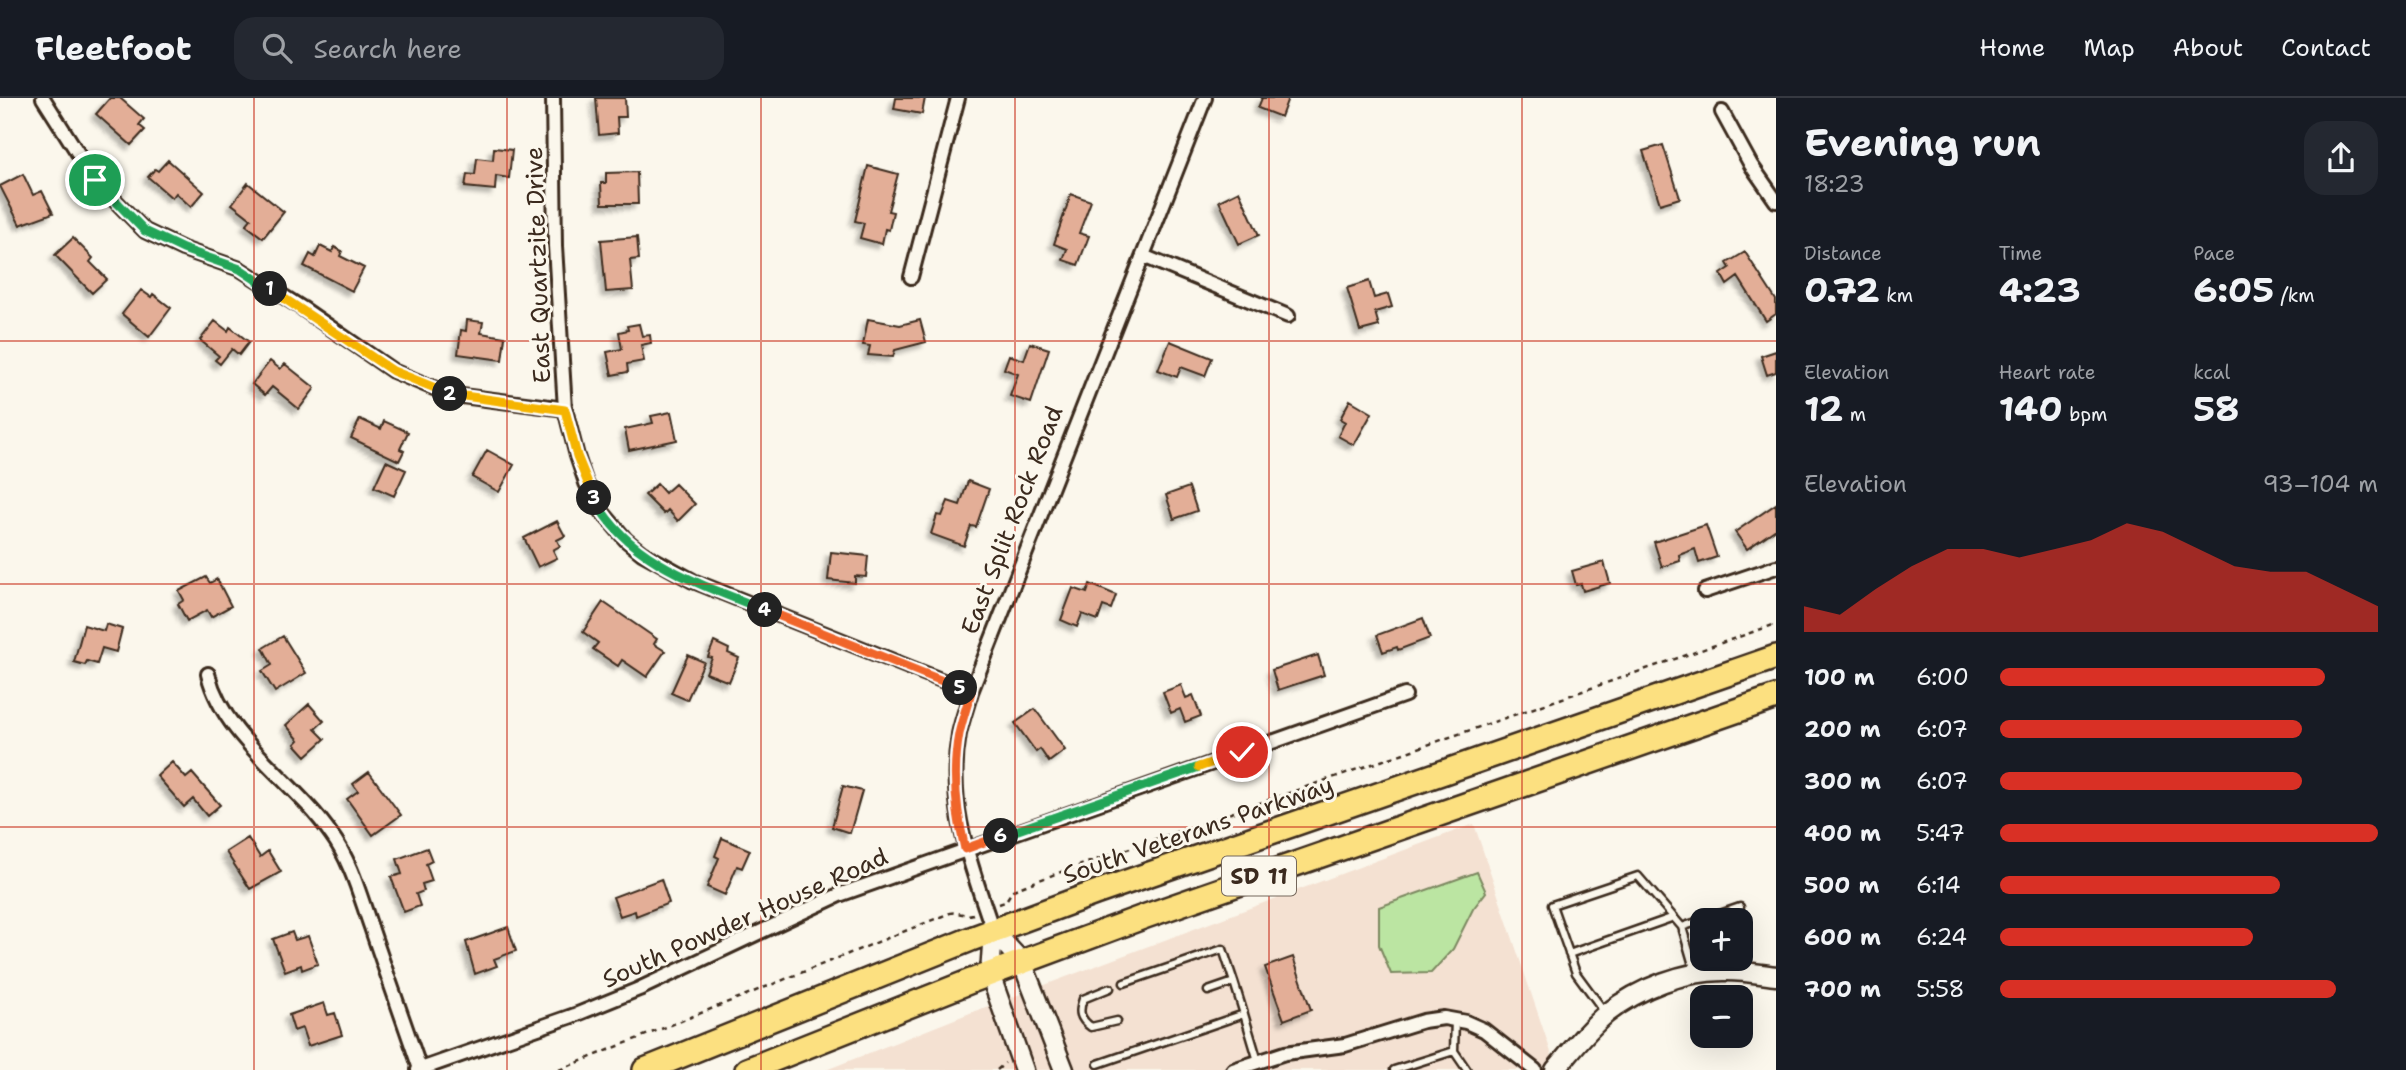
<!DOCTYPE html>
<meta charset="utf-8">
<style>
:root{--surface:#171b24;--page:#242831;--text:#f1f3f6;--muted:#9ea1a6;--line:#363941;--accent:#d93025}
body{margin:0;font-family:"Shantell Sans",sans-serif;background:var(--page);color:var(--text);height:100vh;display:flex;flex-direction:column;font-size:26px;white-space:nowrap}
*{box-sizing:border-box;margin:0}
p{font-size:23px;color:var(--muted)}
.icon{flex:none;width:38px;height:38px;fill:none;stroke:currentColor;stroke-width:2;stroke-linecap:round;stroke-linejoin:round}
.map{position:relative;flex:1;overflow:hidden}
.panel{display:flex;flex-direction:column;background:var(--surface);width:630px}
.panel>*{flex:none}
.tools{position:absolute;left:1690px;top:810px;display:grid;gap:14px}
.tools a{display:grid;place-items:center;width:63px;height:63px;border-radius:14px;background:var(--surface);box-shadow:0 7px 28px #0002;font-size:35px}
.pin{position:absolute;display:grid;place-items:center;width:60px;height:60px;color:#fff;margin:-30px;border:4px solid #fff;border-radius:50%;box-shadow:0 2px 7px #0007}
.km{position:absolute;width:35px;height:35px;margin:-18px;border-radius:50%;background:#222;color:#fff;font-size:19px;line-height:35px;text-align:center}
.round{display:grid;place-items:center;flex:none;width:74px;height:74px;border-radius:21px;background:var(--page)}
.summary{display:flex;align-items:center;justify-content:space-between;height:119px;padding:0 28px}
h1{font-size:38px;font-weight:700;line-height:52px}
.metrics{display:grid;grid-template-columns:repeat(3,1fr);gap:10px;height:119px;padding:7px 28px}
.metrics div{display:grid;align-content:center}
.metrics b{font-size:35px;font-weight:700}
.metrics small{font-size:19px;font-weight:400}
.metrics p{font-size:19px}
.chart{height:196px;padding:14px 28px}
.chart p{display:flex;justify-content:space-between}
.chart svg{width:100%;height:126px;margin-top:7px;fill:var(--accent);opacity:.7}
ul{padding:0 28px;list-style:none;font-size:23px}
li{display:grid;grid-template-columns:112px 84px 1fr;align-items:center;height:52px}
li i{height:18px;border-radius:9px;background:var(--accent)}
header{display:flex;align-items:center;gap:42px;box-sizing:border-box;height:98px;padding:0 35px;background:var(--surface);border-bottom:2px solid var(--line)}
header strong{font-size:33px}
nav{display:flex;gap:38px;margin-inline-start:auto;font-size:24px}
.search{width:490px;height:63px;background:var(--page);display:flex;align-items:center;gap:18px;box-sizing:border-box;padding:0 24px;border-radius:21px;color:var(--muted);font-size:26px}
main{display:flex;flex:1;min-height:0}
.map>svg:first-child{display:block}
</style>
<header>
<strong>Fleetfoot</strong>
<div class="search"><svg class="icon" aria-label="search" viewBox="0 0 24 24"><circle cx="10" cy="10" r="6"/><path d="M15 15l6 6"/></svg>Search here</div>
<nav><a>Home</a><a>Map</a><a>About</a><a>Contact</a></nav>
</header>
<main>
<div class="map">
<svg width="1776" height="972" viewBox="0 0 1776 972">
<defs>
<filter id="shadow"><feDropShadow dx="-4.5" dy="4.5" stdDeviation="2" flood-color="#0004"/></filter>
</defs>
<rect width="100%" height="100%" fill="#fbf7ec"/>
<filter id="ink" filterUnits="userSpaceOnUse"><feTurbulence type="fractalNoise" baseFrequency=".0143" numOctaves="2"/><feDisplacementMap in="SourceGraphic" scale="14" xChannelSelector="R" yChannelSelector="G"/><feConvolveMatrix kernelMatrix="1 2 1 2 8 2 1 2 1" color-interpolation-filters="sRGB"/></filter>
<g filter="url(#ink)">
<!-- built -->
<path fill="#f4e1d2" d="M1474 726 1557 972H826L975 913Z"/>
<!-- green -->
<path fill="#bbe5a2" stroke="#7b8860" stroke-width="2" d="M1477 774 1486 794 1473 811 1453 851 1431 875 1391 876 1379 847V809Z"/>
<!-- building -->
<path fill="#e3ae97" stroke="#3b2a1e" stroke-width="2" filter="url(#shadow)" d="M110 0H120L144 21 139 27 145 32 131 47 96 16Z
M596 0H625L626 19H617L618 35 599 37Z
M896 0H925L922 16 894 11Z
M1262 0H1288L1281 19 1258 10Z
M1663 47 1680 100 1660 106 1643 53Z
M494 50 512 52 509 80 496 78 495 92 465 89 467 76 475 77 477 60 493 62Z
M168 62 204 94 191 109 176 95 172 100 148 79 155 71 158 73Z
M868 68 898 76 888 113 893 114 889 132 885 131 882 146 860 140 864 125 855 123Z
M637 74 638 106H602L601 85H606V75Z
M23 76 33 97 42 93 53 115 20 127 0 88Z
M248 85 284 114 263 140 246 127 251 121 232 106Z
M1239 93 1259 137 1239 146 1219 103Z
M1071 96 1091 103 1079 135 1089 138 1078 167 1063 162 1067 151 1054 146Z
M637 139 639 161 630 162 633 192 606 194 601 142Z
M73 140 93 160 90 164 107 181 92 195 55 157Z
M320 148 332 154 334 149 342 153 340 158 364 170 352 193 304 168 310 156 315 159Z
M1745 154 1776 202V216L1766 223 1738 179 1727 187 1721 176 1730 170 1727 165Z
M1369 183 1374 200 1388 196 1392 209 1375 214 1379 228 1360 233 1347 190Z
M141 192 151 199 153 196 171 210 149 239 122 216Z
M868 221 900 227 920 222 926 244 895 252 893 259 868 257 870 248 863 247Z
M467 222 483 224 481 235 505 239 502 262 458 256 461 232 466 233Z
M215 223 228 233 230 229 249 244 239 257 232 251 220 266 215 262 219 258 200 242Z
M639 226 642 238 650 237 651 245 641 247 644 263 627 266 628 274 612 277 607 254 622 251 619 234 628 232 627 228Z
M1170 243 1212 260 1205 278 1181 269 1177 279 1158 272Z
M1030 245 1049 251 1031 305 1010 298 1018 276 1004 271 1009 257 1024 262Z
M1776 253V274L1767 277 1761 258Z
M270 263 280 271 285 266 315 290 299 311 272 289 265 297 252 286Z
M1350 302 1372 315 1354 347 1338 338 1345 324 1340 321Z
M671 314 677 342 629 352 625 331 653 325 651 318Z
M360 321 381 331 384 323 408 334 400 351 404 353 399 363 351 340Z
M487 352 514 367 499 394 472 379Z
M386 363 406 372 394 398 374 389Z
M968 383 989 391 976 429 971 428 964 448 931 436 937 417 942 418 948 403 960 407Z
M657 386 665 395 675 386 695 406 678 423 668 412 664 416 645 397Z
M1189 389 1197 413 1174 421 1166 397Z
M1776 406V431L1747 451 1735 434Z
M557 423 565 438 557 442 560 448 553 452 557 460 538 469 524 440Z
M1706 427 1717 459 1699 465 1695 451 1679 457 1680 463 1662 469 1654 444Z
M831 454 868 458 866 479 855 478V485L828 482Z
M1604 464 1610 485 1583 493 1581 486 1576 487 1572 473Z
M206 479 210 485 217 481 231 508 211 519 207 512 187 523 178 506 184 502 179 493Z
M1090 486 1116 497 1111 511 1103 508 1098 522 1082 516 1077 529 1061 522 1073 490 1087 495Z
M603 504 657 541 654 546 665 553 647 579 622 562 618 568 593 551 598 545 583 534Z
M1423 520 1430 540 1398 552 1397 549 1383 554 1377 537Z
M106 526 122 531 116 554 102 550 97 566 87 563 85 567 74 564 84 527 104 533Z
M283 538 306 575 275 594 262 573 272 567 263 550Z
M714 544 729 551 728 555 739 560 729 584 706 575 712 560 708 559Z
M688 557 704 564 687 602 671 595Z
M1318 557 1324 577 1278 592 1272 572Z
M1181 587 1186 600 1193 597 1201 618 1185 624 1180 611 1171 615 1163 594Z
M309 606 324 623 315 631 325 641 306 658 295 646 299 642 286 627Z
M1035 611 1065 652 1049 664 1040 651 1036 654 1015 625Z
M172 664 186 680 192 675 220 707 207 718 193 701 184 709 157 678Z
M369 674 401 717 373 737 347 701 358 693 353 686Z
M843 688 862 693 850 735 832 729Z
M248 740 260 759 268 753 281 774 250 791 226 754Z
M722 740 750 752 742 770 737 768 725 797 707 789 719 760 715 758Z
M427 750 432 763 426 766 432 783 422 786 424 793 416 796 420 808 404 814 391 779 402 776 397 761Z
M661 781 669 805 636 818 635 813 620 818 613 799Z
M508 829 516 853 494 861 497 868 475 876 466 844Z
M292 834 295 842 308 838 318 866 302 872 301 867 285 873 273 841Z
M1293 859 1311 912 1284 922 1265 869Z
M324 905 328 917 335 915 342 937 308 948 302 930 294 933 289 917Z"/>
<g fill="none" stroke-linecap="round" stroke-linejoin="round">
<!-- lane casing -->
<g stroke="#3b2a1e" stroke-width="11">
<path id="lane" d="M1682 829 1740 809
M1569 856 1674 819
M1234 884 1244 916
M1124 885 1223 851 1234 884 1208 893
M1110 890 1083 901C1078 914 1080 921 1091 929L1117 923
M1604 913 1576 875 1552 807 1638 778 1682 829 1695 874
M1455 921 1454 953 1467 972
M1098 966 1244 916 1258 963
M1394 972 1454 953"/>
</g>
<!-- street casing -->
<g stroke="#3b2a1e" stroke-width="18">
<path id="street" d="M43 0 95 82 145 133 183 151 240 171 302 210 393 273 436 291 454 297 565 311
M553 0 555 148 565 311 577 358 586 385 599 410 626 442 642 455 693 483 971 594
M1722 14 1751 67 1776 103
M1143 158 1288 218
M911 179 958 0
M1705 493 1776 469
M208 576C224 641 294 682 331 736 351 763 360 798 371 829 387 877 404 924 420 971
M993 833C971 766 946 709 959 636 962 622 967 608 971 594L1205 0
M418 972 575 917 639 891 839 797 1405 597
M1233 972 1285 955 1345 947 1423 923 1444 920 1466 924 1484 932 1535 972"/>
</g>
<!-- secondary casing -->
<g stroke="#3b2a1e" stroke-width="23">
<path id="secondary" d="M993 833 1022 864 1064 972
M993 833 990 876 1024 972
M1555 972C1571 953 1587 932 1606 916 1639 890 1685 872 1727 873 1743 873 1760 876 1776 878"/>
</g>
<!-- highway casing -->
<g stroke="#3b2a1e" stroke-width="28">
<path id="highway" d="M645 972 971 841 1095 795 1776 559
M747 972 971 883 1146 818 1776 599"/>
</g>
<!-- path -->
<path stroke="#3b2a1e" stroke-width="2.5" stroke-dasharray="5 5" stroke-linecap="butt" d="M999 806 1005 804 1013 792 1058 775 1776 526
M559 972 950 815C958 813 965 819 973 816
M997 972 1005 965"/>
<!-- lane -->
<use href="#lane" stroke="#fbf7ec" stroke-width="6"/>
<!-- street -->
<use href="#street" stroke="#fbf7ec" stroke-width="12"/>
<!-- secondary -->
<use href="#secondary" stroke="#fbf7ec" stroke-width="18"/>
<!-- highway -->
<use href="#highway" stroke="#fce080" stroke-width="23"/>
</g>
</g>
<g fill="none" stroke-linecap="round" stroke-linejoin="round" filter="url(#ink)">
<!-- split-1 casing -->
<g stroke="#fff" stroke-width="14">
<path id="split-1" d="M95 82 145 133 183 151 240 171 270 191"/>
</g>
<!-- split-2 casing -->
<g stroke="#fff" stroke-width="14">
<path id="split-2" d="M270 191 393 273 450 296"/>
</g>
<!-- split-3 casing -->
<g stroke="#fff" stroke-width="14">
<path id="split-3" d="M450 296 565 312 577 358 594 400"/>
</g>
<!-- split-4 casing -->
<g stroke="#fff" stroke-width="14">
<path id="split-4" d="M594 400C627 464 703 487 765 512"/>
</g>
<!-- split-5 casing -->
<g stroke="#fff" stroke-width="14">
<path id="split-5" d="M765 512 960 590"/>
</g>
<!-- split-6 casing -->
<g stroke="#fff" stroke-width="14">
<path id="split-6" d="M960 590 971 594C967 608 962 622 959 636 952 674 956 714 965 751L1001 738"/>
</g>
<!-- split-7 casing -->
<g stroke="#fff" stroke-width="14">
<path id="split-7" d="M1001 738 1199 669"/>
</g>
<!-- split-8 casing -->
<g stroke="#fff" stroke-width="14">
<path id="split-8" d="M1199 669 1242 654"/>
</g>
<!-- split-1 -->
<use href="#split-1" stroke="#22a559" stroke-width="9"/>
<!-- split-2 -->
<use href="#split-2" stroke="#f5b400" stroke-width="9"/>
<!-- split-3 -->
<use href="#split-3" stroke="#f5b400" stroke-width="9"/>
<!-- split-4 -->
<use href="#split-4" stroke="#22a559" stroke-width="9"/>
<!-- split-5 -->
<use href="#split-5" stroke="#f0652b" stroke-width="9"/>
<!-- split-6 -->
<use href="#split-6" stroke="#f0652b" stroke-width="9"/>
<!-- split-7 -->
<use href="#split-7" stroke="#22a559" stroke-width="9"/>
<!-- split-8 -->
<use href="#split-8" stroke="#f5b400" stroke-width="9"/>
</g>
<!-- grid -->
<path fill="none" stroke="#c8321e" stroke-width="2" stroke-opacity="0.55" d="M254 0V972M507 0V972M761 0V972M1015 0V972M1269 0V972M1522 0V972M0 243H1776M0 486H1776M0 729H1776"/>
<g text-anchor="middle" dominant-baseline="central" stroke-width="6" stroke-linejoin="round" paint-order="stroke">
<!-- shield labels -->
<rect fill="#fbf7ec" stroke="#75685c" stroke-width="2" x="1222" y="758.5" width="74" height="39" rx="5"/>
<g font-size="23" font-weight="bold" fill="#3b2a1e">
<text x="1259" y="778">SD 11</text>
</g>
<!-- street labels -->
<g font-size="24" fill="#3b2a1e" stroke="#fbf7ec">
<text transform="translate(538 167) rotate(-92)">East Quartzite Drive</text>
<text transform="translate(1012 422) rotate(-69)">East Split Rock Road</text>
<text transform="translate(1198 732) rotate(-19)">South Veterans Parkway</text>
<text transform="translate(745 820) rotate(-24)">South Powder House Road</text>
</g>
</g>
</svg>
<div class="tools">
<a>+</a>
<a>−</a>
</div>
<div class="pin" style="left:95px;top:82px;background:#1e9e55"><svg class="icon" aria-label="arrive" viewBox="0 0 24 24"><path d="M6 21V4h12l-3 4 3 4H6"/></svg></div>
<div class="pin" style="left:1242px;top:654px;background:#d93025"><svg class="icon" aria-label="check" viewBox="0 0 24 24"><path d="M5 12l5 5 9-10"/></svg></div>
<b class="km" style="left:270px;top:191px">1</b>
<b class="km" style="left:450px;top:296px">2</b>
<b class="km" style="left:594px;top:400px">3</b>
<b class="km" style="left:765px;top:512px">4</b>
<b class="km" style="left:960px;top:590px">5</b>
<b class="km" style="left:1001px;top:738px">6</b>
</div>
<section class="panel">
<div class="summary"><div><h1>Evening run</h1><p>18:23</p></div><a class="round"><svg class="icon" aria-label="share" viewBox="0 0 24 24"><path d="M12 15V3M7 8l5-5 5 5M5 13v7h14v-7"/></svg></a></div>
<div class="metrics">
<div><p>Distance</p><b>0.72<small> km</small></b></div>
<div><p>Time</p><b>4:23</b></div>
<div><p>Pace</p><b>6:05<small> /km</small></b></div>
</div>
<div class="metrics">
<div><p>Elevation</p><b>12<small> m</small></b></div>
<div><p>Heart rate</p><b>140<small> bpm</small></b></div>
<div><p>kcal</p><b>58</b></div>
</div>
<div class="chart"><p><span>Elevation</span>93–104 m</p>
<svg viewBox="0 0 160 44" preserveAspectRatio="none"><path d="M0 44V35L10 38L20 29L30 21L40 15L50 15L60 18L70 15L80 12L90 6L100 9L110 15L120 21L130 23L140 23L150 29L160 35V44z"/></svg>
</div>
<ul>
<li><b>100 m</b>6:00<i style="width:86%"></i></li>
<li><b>200 m</b>6:07<i style="width:80%"></i></li>
<li><b>300 m</b>6:07<i style="width:80%"></i></li>
<li><b>400 m</b>5:47<i style="width:100%"></i></li>
<li><b>500 m</b>6:14<i style="width:74%"></i></li>
<li><b>600 m</b>6:24<i style="width:67%"></i></li>
<li><b>700 m</b>5:58<i style="width:89%"></i></li>
</ul>
</section>
</main>
